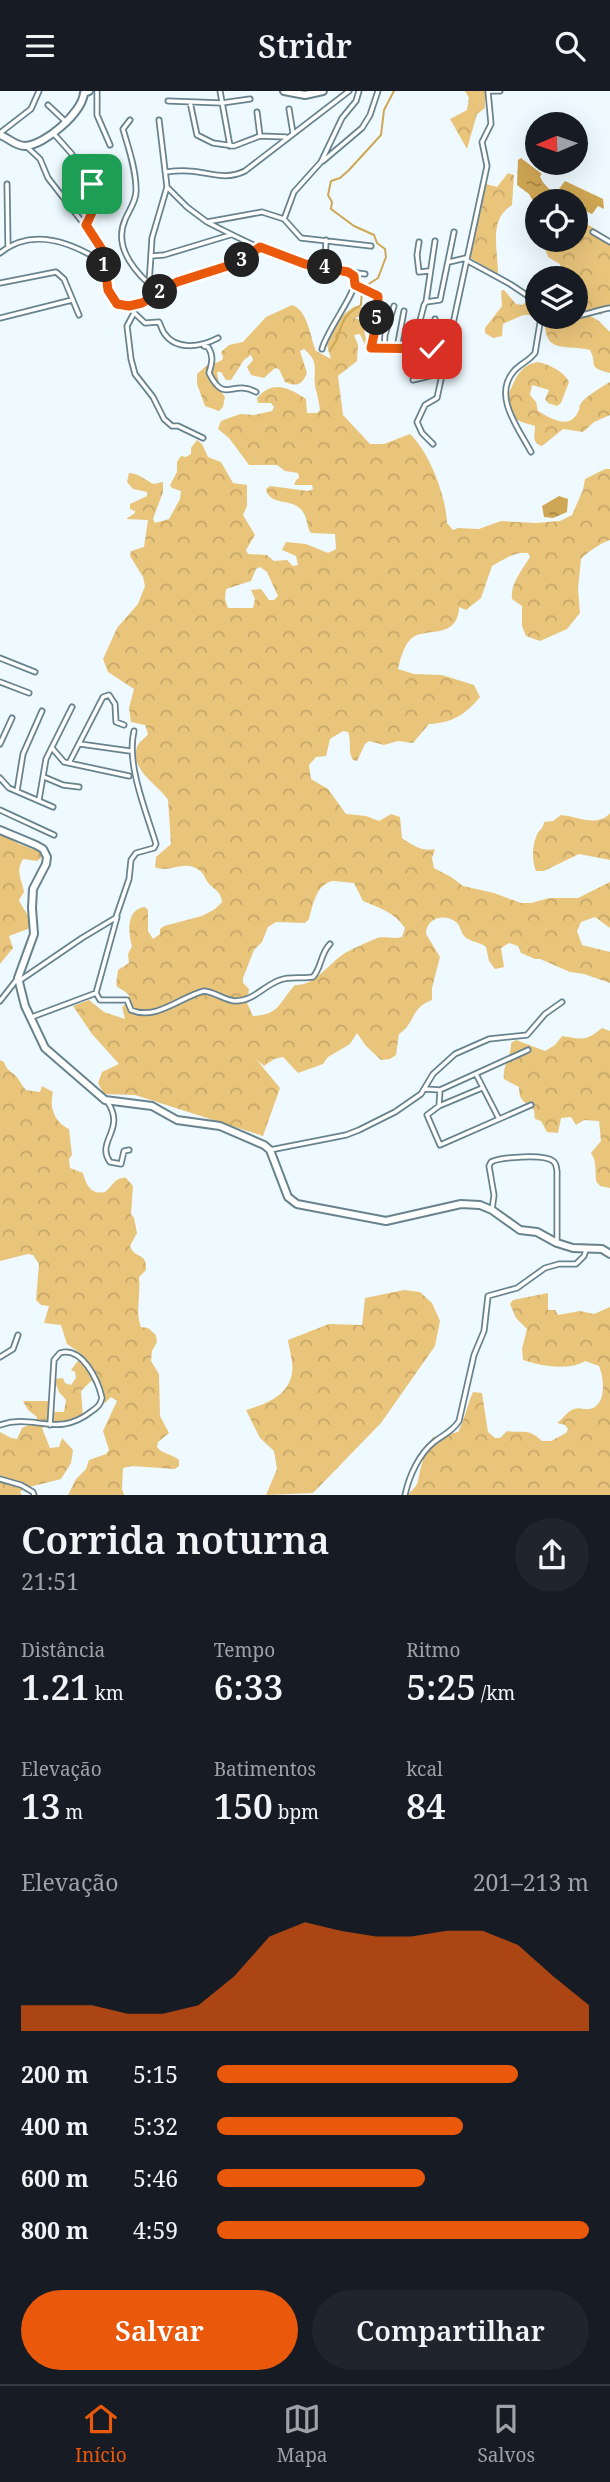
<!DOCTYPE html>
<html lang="pt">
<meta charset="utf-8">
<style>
:root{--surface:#171b24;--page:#20242c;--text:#f1f3f6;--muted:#9ea1a6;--line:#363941;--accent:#ea580c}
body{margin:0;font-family:"Noto Serif",serif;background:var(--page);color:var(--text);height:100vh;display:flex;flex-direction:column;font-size:26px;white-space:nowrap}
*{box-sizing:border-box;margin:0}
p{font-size:23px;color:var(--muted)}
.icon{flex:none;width:38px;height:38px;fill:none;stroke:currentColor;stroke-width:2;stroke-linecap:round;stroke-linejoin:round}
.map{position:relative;height:1404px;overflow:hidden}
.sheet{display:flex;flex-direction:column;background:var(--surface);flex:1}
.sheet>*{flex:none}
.needle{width:46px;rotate:268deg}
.controls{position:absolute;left:525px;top:21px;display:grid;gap:14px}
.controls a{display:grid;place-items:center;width:63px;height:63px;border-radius:50%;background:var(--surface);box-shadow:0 7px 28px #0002;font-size:35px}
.pin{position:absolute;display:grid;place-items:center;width:60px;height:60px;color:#fff;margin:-30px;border-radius:14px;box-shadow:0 4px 10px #0006}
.km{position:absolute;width:35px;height:35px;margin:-18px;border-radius:50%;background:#222;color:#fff;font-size:19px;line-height:35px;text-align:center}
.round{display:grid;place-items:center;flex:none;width:74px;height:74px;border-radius:37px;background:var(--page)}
.overview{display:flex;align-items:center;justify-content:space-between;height:119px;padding:0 21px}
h1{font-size:38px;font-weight:600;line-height:52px}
.stats{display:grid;grid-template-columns:repeat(3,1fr);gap:10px;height:119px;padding:7px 21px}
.stats div{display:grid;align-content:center}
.stats b{font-size:35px;font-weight:600}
.stats small{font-size:19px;font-weight:400}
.stats p{font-size:19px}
.chart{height:196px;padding:14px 21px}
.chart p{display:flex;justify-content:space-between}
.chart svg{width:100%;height:126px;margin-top:7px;fill:var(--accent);opacity:.7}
.cta{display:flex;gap:14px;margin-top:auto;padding:14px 21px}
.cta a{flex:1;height:80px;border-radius:42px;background:var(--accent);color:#fff;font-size:28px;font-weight:600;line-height:80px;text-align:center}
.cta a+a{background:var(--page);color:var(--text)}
ul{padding:0 21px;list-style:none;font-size:23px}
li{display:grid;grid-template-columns:112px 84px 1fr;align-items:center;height:52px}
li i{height:18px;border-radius:9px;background:var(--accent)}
header{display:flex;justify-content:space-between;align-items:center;height:91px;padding:0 21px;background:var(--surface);font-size:32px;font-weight:600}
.dock{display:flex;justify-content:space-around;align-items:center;height:98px;border-top:2px solid var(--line);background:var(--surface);font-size:19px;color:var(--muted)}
.dock a{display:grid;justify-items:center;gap:4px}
.dock .active{color:var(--accent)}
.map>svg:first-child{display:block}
</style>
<header><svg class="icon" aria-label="menu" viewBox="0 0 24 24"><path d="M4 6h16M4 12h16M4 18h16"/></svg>Stridr<svg class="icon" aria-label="search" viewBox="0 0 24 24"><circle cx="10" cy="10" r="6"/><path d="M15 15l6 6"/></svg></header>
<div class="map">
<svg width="610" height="1404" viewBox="0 0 610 1404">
<defs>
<pattern id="forest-crowns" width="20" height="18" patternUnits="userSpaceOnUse" patternTransform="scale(1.75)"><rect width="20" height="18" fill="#e9c47b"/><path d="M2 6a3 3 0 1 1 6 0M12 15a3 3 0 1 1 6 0" fill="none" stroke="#c7a86a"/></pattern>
<pattern id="water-ripples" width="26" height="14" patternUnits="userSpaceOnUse" patternTransform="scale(1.75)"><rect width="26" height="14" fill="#cfa653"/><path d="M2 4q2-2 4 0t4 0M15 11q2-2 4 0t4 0" fill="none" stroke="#a78745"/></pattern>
</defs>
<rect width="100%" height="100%" fill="#eefaff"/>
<!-- forest -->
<path fill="url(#forest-crowns)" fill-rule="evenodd" d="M465 0H485V17L477 23 467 58 450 28 467 19 469 7Z
M508 82 514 84 512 114C488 129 498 158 498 183L470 167 486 93 497 96Z
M581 129 607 146 610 152V218L600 224 593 218 587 223 599 230 610 241V282C586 276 598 274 590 259 568 253 545 264 545 232L536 228 534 224H523L503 233 502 245 493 247 485 242V237L502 215 501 200 504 199 516 213 522 214 530 208 533 190H537V226H576V187H558L561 178 560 173 548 166 544 155 547 152 558 157 552 149H576V135Z
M292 214C308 219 310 246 316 260L331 268C330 263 327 257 327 251 328 237 344 222 355 215L362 216 360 225 354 227 362 229 367 253 365 254 360 243 354 244 358 254 357 270 338 285 343 324 370 353H384L410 343C429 361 446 404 447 432L453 439 458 437 479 438 501 430 536 432 560 430 572 424 583 399 585 388 605 378H610V449C604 450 585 463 581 468L578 498 580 522 567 538 540 550 526 545 522 535V515L512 508C510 493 522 479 530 466L528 462C515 460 503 469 492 475L481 507 466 519 459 516C458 549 426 536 412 547 404 553 400 569 398 578L414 583 442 584 474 594 480 606C466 623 453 632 429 633L413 652 398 650 384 654 369 650 365 653 357 670 353 669C347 660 352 650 348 641L343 640 330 648 326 665 316 666 309 674 311 688 328 698 346 723 366 725 379 730 391 723 400 726 402 747C412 754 422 761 435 758L432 767 434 777 451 786 463 795 494 802 521 812H531L549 807H578L610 791V837L595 826 581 831 577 840 582 854 610 861V892L584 883 570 881 540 868H535L521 862 518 855 509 852 501 857 504 876 495 878 489 870 486 856C480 851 471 851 465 846 460 841 461 835 456 831 444 822 426 827 426 843L440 866 432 897V909C410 917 415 933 399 943L396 964 390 968 381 969 366 955 357 942 350 953 328 966 323 973 298 982 283 966 274 968 264 975 256 968 280 997 263 1045 135 1004 104 1003 98 992 102 981 119 973 92 943 73 915 89 909 104 921 125 928 122 916 127 911 129 904C115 891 115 903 118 879L129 872 128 863 132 855C128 842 126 818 145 816L148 819V840L153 848 160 843V838L164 835 202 825 215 818 222 811C221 801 215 799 209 793 205 788 204 782 199 779 184 768 169 783 155 776L156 766 171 753 168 709C159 694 129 679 137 656 139 650 145 648 148 643L145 634 131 631 129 617 134 598 108 581 103 568 117 537 138 513 145 495 143 486 130 465 131 460 144 456 148 429 126 428 135 422V420L130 418V413L147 405V401L133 398 127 391 129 382C140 383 145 389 154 393L163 391V401L153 428 155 432 169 428 180 408 181 400 172 397 170 394 177 381V371L181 365 186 366 191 363V357L197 349 202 353 208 366 221 371 233 392 247 394V415L243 424 255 444 246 459 248 463 267 464 274 470 287 469 293 475 298 474 296 465 282 459 286 451 306 453 328 462 336 458 335 443 311 442C306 435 308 428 303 421 294 406 269 416 266 398L270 395 308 400 313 398 312 394H294L296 389 299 387 298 382 285 380 277 374H249L229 347 218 338 221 330 240 323 254 324 272 320 274 316 271 312H258L257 307C273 288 290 297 306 308L307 322H317L320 319C319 311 317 303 315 295 313 277 320 272 304 258L300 260 307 282C302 294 297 296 285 291L279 278 275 277 264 287 251 284 247 276 253 269 251 264 244 269 231 289H226L221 281H217L220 299 225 306 223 316 219 320 205 315 197 293V283L212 270 216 272 222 269 223 266 221 261 229 254 243 251 266 226ZM260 476 267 481 278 505 274 509H269L261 498 251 499 255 508 253 517H228L225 508 226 498 251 490 256 478ZM333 790 354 792 363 810C380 817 394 821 405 837L402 846C393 849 383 844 375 848 365 852 354 857 345 862 329 872 315 895 295 894 279 911 280 924 253 925L247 912 249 898 243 892V887L254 859 262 851 268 836 276 831 305 832 309 828C313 814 316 793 333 790Z
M538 271C548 273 565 281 569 291L561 312 557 315 548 312 545 308 549 299 532 294 530 304 536 311 538 320C552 328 570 340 579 319 580 317 579 315 580 314 583 307 603 295 610 291V324L594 331 583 341 563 338 542 355C531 352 535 344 535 335 521 331 508 328 504 312 514 295 516 274 538 271Z
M610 722V769L579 763 544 780H536C532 771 532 756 536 746 538 739 543 739 544 731L553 730 561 724C576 725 598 737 610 722Z
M0 741 19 753 41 761V767L37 770 23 768C15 781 22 788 24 801L19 809C23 820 33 826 30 837L9 845 13 857 0 873Z
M602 937 610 940V1097L600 1095 596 1090C595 1079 597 1071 591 1062L601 1050 599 1030 584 1029 576 1034 571 1026 561 1027 558 1042 547 1041 541 1030 535 1028 534 1019C525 1010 519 1011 519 996L504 988C502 974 511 968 511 952L516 949 545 960 555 954 562 945C582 948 585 951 602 937Z
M0 969 4 971C7 980 12 981 17 986 20 990 22 995 26 999L40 1001 42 995 53 1001C49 1015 54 1031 69 1038L72 1064 69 1068 70 1077 83 1082C86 1094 91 1104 105 1101 113 1095 116 1085 126 1087L133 1095 131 1123 134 1127 137 1142 130 1155C135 1169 147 1160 146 1179L139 1186C141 1201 135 1223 141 1236L148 1237 156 1244 157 1251 152 1260 151 1270 159 1283 160 1325 169 1342 158 1351 157 1356C162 1363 172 1363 179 1369V1375L175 1378 132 1375 123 1377 122 1398 124 1404H68L76 1388 86 1378 89 1369 106 1363 109 1359 103 1340 117 1310 111 1306 105 1312 100 1311 97 1294 91 1290 81 1300 83 1326 81 1330C68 1337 54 1332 42 1337L50 1357 59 1356 62 1347 73 1359 71 1372 61 1388 25 1397 20 1401 22 1404H0V1341L11 1347 17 1348 22 1337 36 1330 37 1326 28 1319 23 1310H51L55 1321H64L66 1309 59 1301 54 1288 63 1287 65 1292 71 1294 76 1287 75 1281 71 1279 80 1267 77 1260 67 1253 61 1234 44 1232 49 1215 41 1214 36 1209 39 1173 33 1164 28 1163 0 1170Z
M404 1199 420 1201 432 1212 440 1230 435 1255 381 1332 313 1402 266 1404 277 1378 274 1360 260 1347 246 1319C265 1313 288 1306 292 1282 294 1273 289 1258 288 1249L329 1233 362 1234 365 1207Z
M548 1202V1219H555L558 1224 580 1220 594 1223 610 1216V1404H408C411 1399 417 1396 418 1390 421 1375 424 1360 433 1346L458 1341C465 1328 467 1314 473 1301L482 1302 488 1341 495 1347H500L507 1340C524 1343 527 1336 542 1350H551L566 1342 568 1338 565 1334 557 1332C564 1327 566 1321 574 1318 579 1316 584 1319 590 1318 607 1314 604 1287 599 1275L585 1270C569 1280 541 1275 523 1269L522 1258 527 1238 516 1227 510 1213 513 1209Z"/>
<!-- water -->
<path fill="url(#water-ripples)" d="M521 67 542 83 540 85C543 96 556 101 559 110H537V117L529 103 517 94 518 69Z
M565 90 603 108 604 118 598 115 592 123 576 116V110H568L559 98Z
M559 405 568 408 567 421 553 427 544 426 542 415Z"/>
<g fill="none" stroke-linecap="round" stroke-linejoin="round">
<!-- stream -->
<path stroke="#cfa653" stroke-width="2" d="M364 196 378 187 386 166 385 158 377 152 374 144 354 135 331 118 332 111 328 104 331 90 340 87 349 79 381 44 384 19 394 0
M330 260C332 255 337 250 338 245 343 229 345 223 361 214L362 199"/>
<!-- street casing -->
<g stroke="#68838e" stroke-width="7">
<path id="street" d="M97 0V24L110 54
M220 0 230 55
M490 0H500
M168 10 222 12 250 8
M190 11 197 44 213 52 234 55 260 45 286 46
M48 14 65 30
M289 18 293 42
M257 21 260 45
M130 29 123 38C128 56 136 78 136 98 137 109 129 119 125 129 114 154 131 176 148 192
M159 29 167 96 187 116 207 131 262 121 284 128 301 147 371 155
M0 42 31 18 39 0
M54 43 71 62 94 98C98 110 92 123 86 134
M26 55 40 68 48 87 101 155 108 199 117 213 129 215 142 212 177 191 237 172 260 156
M323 70 362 37 370 24 378 0
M166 81C173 80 181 79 189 80 209 81 225 90 245 80L349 0
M7 93 8 156
M284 128 294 101 321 71 342 27 356 10 359 0
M207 131C240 148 275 166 312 174 322 176 354 178 355 190 356 202 327 239 322 258
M593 141 610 151
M419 151 417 164 419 181 429 180
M0 162C33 135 73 152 104 172
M151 165 164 164 230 144
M466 169 510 193 537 211
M449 171 466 167
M325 176 326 149
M350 181 365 183
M0 192 56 181 64 188 79 224
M354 194 378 205V226L371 257 447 259
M148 209 152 147 167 96
M426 211 435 150
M128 216 145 232 159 231C161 235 162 239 164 242 176 260 201 256 218 247
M134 222 127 235 131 268 135 283 153 306 164 328 172 335H178L203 347
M566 226C578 227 596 219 610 217
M0 227 72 209
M204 255 208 256C214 265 212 272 209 282 225 314 231 288 256 301
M384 257 385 244 394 215
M397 257 404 220
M413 257 424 214 426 211 440 209 454 141
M432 258 435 228
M413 289 442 282
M433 353 422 342 417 331 425 314 437 307 487 75 482 51 491 33 488 0
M531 361C519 338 492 305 514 280 520 273 529 270 535 262L541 226
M0 567 35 581
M0 591 29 602
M0 653 12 627
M80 653 130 660
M52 657 64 671 129 685
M69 672 103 606 109 604 115 613 116 631 124 634
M44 686 63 694 79 696
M0 687 9 697 53 716
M17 700 23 663 42 620
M39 709 46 668 72 616
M0 719 54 744
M116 826 129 788 131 769 136 762 154 757 156 753C146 720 126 673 134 640
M19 890 82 847 117 826 96 902
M96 902 100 909H127L131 919C156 930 180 906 204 900 215 901 224 909 235 910 254 910 263 895 280 889 290 885 302 888 313 886 322 876 320 863 330 853
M0 910 18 887
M32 926 96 902
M476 983 499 1028
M425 998 440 999 528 959
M440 999 439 1015 427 1024 440 1054 531 1014
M107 1010C127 1039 95 1050 110 1071L121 1073 124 1060 129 1059
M439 1015 482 997
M270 1059 346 1044 359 1039 395 1021 421 1003 433 983 455 963 489 948 527 944 545 923 562 911
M492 1119 494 1104 489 1075 491 1071C501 1066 544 1063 553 1070 557 1073 556 1076 557 1080V1152
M0 1266 13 1258 18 1244
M0 1334C35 1322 57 1348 92 1320 98 1316 100 1314 102 1307 98 1289 82 1255 60 1262L54 1269 50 1334
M0 1388 21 1394 33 1401 34 1404
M405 1404C409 1385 419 1363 434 1351 443 1344 453 1340 459 1330L474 1264 484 1240 488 1205 517 1197 545 1177 559 1173H576L584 1165 586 1159"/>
</g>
<!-- secondary casing -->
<g stroke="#68838e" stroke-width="10">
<path id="secondary" d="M284 0 305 4 323 0
M0 44C9 47 15 55 25 55 45 54 82 22 84 2L89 0
M0 739 36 754 43 758 47 766 46 773 33 798 32 817 34 843 18 887 25 915 45 957 105 1009 152 1015 177 1029 220 1035 264 1054 270 1059 288 1106 297 1113 386 1130 461 1113 480 1114 492 1119 520 1139 537 1141 557 1152 573 1157 602 1158 610 1163"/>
</g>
<!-- street -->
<use href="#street" stroke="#fff" stroke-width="3.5"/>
<!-- secondary -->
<use href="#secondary" stroke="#fff" stroke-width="6"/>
</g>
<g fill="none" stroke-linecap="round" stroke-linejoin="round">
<!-- route casing -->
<g stroke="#fff" stroke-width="14">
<path id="route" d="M92 93C99 107 93 121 86 134L103 160 108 199 117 213 129 215 142 212 177 191 237 172 260 156 305 173 348 181 354 185 355 194 378 205V226L371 257 432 258"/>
</g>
<!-- route -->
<use href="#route" stroke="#ea580c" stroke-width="9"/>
</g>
</svg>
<div class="controls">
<a><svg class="needle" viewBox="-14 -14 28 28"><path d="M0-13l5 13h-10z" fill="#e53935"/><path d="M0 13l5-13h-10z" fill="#9ea1a6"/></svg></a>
<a><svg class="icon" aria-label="locate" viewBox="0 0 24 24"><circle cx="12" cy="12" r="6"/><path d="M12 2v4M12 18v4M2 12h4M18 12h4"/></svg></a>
<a><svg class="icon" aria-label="layers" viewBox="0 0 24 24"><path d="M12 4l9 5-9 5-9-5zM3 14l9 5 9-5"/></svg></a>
</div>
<div class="pin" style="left:92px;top:93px;background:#1e9e55"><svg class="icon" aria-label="arrive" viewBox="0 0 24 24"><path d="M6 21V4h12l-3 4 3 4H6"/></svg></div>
<div class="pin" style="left:432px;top:258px;background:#d93025"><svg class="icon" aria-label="check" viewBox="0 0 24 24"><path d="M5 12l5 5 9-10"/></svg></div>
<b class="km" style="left:104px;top:174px">1</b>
<b class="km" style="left:160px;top:201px">2</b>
<b class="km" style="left:242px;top:169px">3</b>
<b class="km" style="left:325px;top:176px">4</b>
<b class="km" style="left:377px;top:227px">5</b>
</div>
<section class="sheet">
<div class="overview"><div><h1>Corrida noturna</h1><p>21:51</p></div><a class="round"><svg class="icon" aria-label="share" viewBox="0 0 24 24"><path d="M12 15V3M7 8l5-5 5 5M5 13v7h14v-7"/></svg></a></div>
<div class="stats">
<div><p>Distância</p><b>1.21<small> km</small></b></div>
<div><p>Tempo</p><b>6:33</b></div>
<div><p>Ritmo</p><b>5:25<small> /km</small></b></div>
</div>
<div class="stats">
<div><p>Elevação</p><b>13<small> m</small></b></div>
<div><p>Batimentos</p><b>150<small> bpm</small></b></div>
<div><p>kcal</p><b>84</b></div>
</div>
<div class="chart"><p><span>Elevação</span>201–213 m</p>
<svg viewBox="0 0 160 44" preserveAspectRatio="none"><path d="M0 44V35L10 35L20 35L30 38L40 38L50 35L60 25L70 11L80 6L90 9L100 11L110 11L120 9L130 9L140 14L150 25L160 35V44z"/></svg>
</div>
<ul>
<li><b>200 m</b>5:15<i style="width:81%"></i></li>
<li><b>400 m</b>5:32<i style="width:66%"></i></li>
<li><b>600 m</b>5:46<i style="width:56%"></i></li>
<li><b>800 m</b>4:59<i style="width:100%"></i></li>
</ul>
<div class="cta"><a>Salvar</a><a>Compartilhar</a></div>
</section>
<nav class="dock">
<a class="active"><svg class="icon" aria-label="home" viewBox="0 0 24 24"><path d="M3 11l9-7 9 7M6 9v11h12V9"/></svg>Início</a>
<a><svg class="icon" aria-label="map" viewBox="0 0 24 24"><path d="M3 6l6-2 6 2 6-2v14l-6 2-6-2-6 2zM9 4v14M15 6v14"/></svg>Mapa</a>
<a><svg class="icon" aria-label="saved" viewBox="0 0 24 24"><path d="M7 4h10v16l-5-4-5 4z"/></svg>Salvos</a>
</nav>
